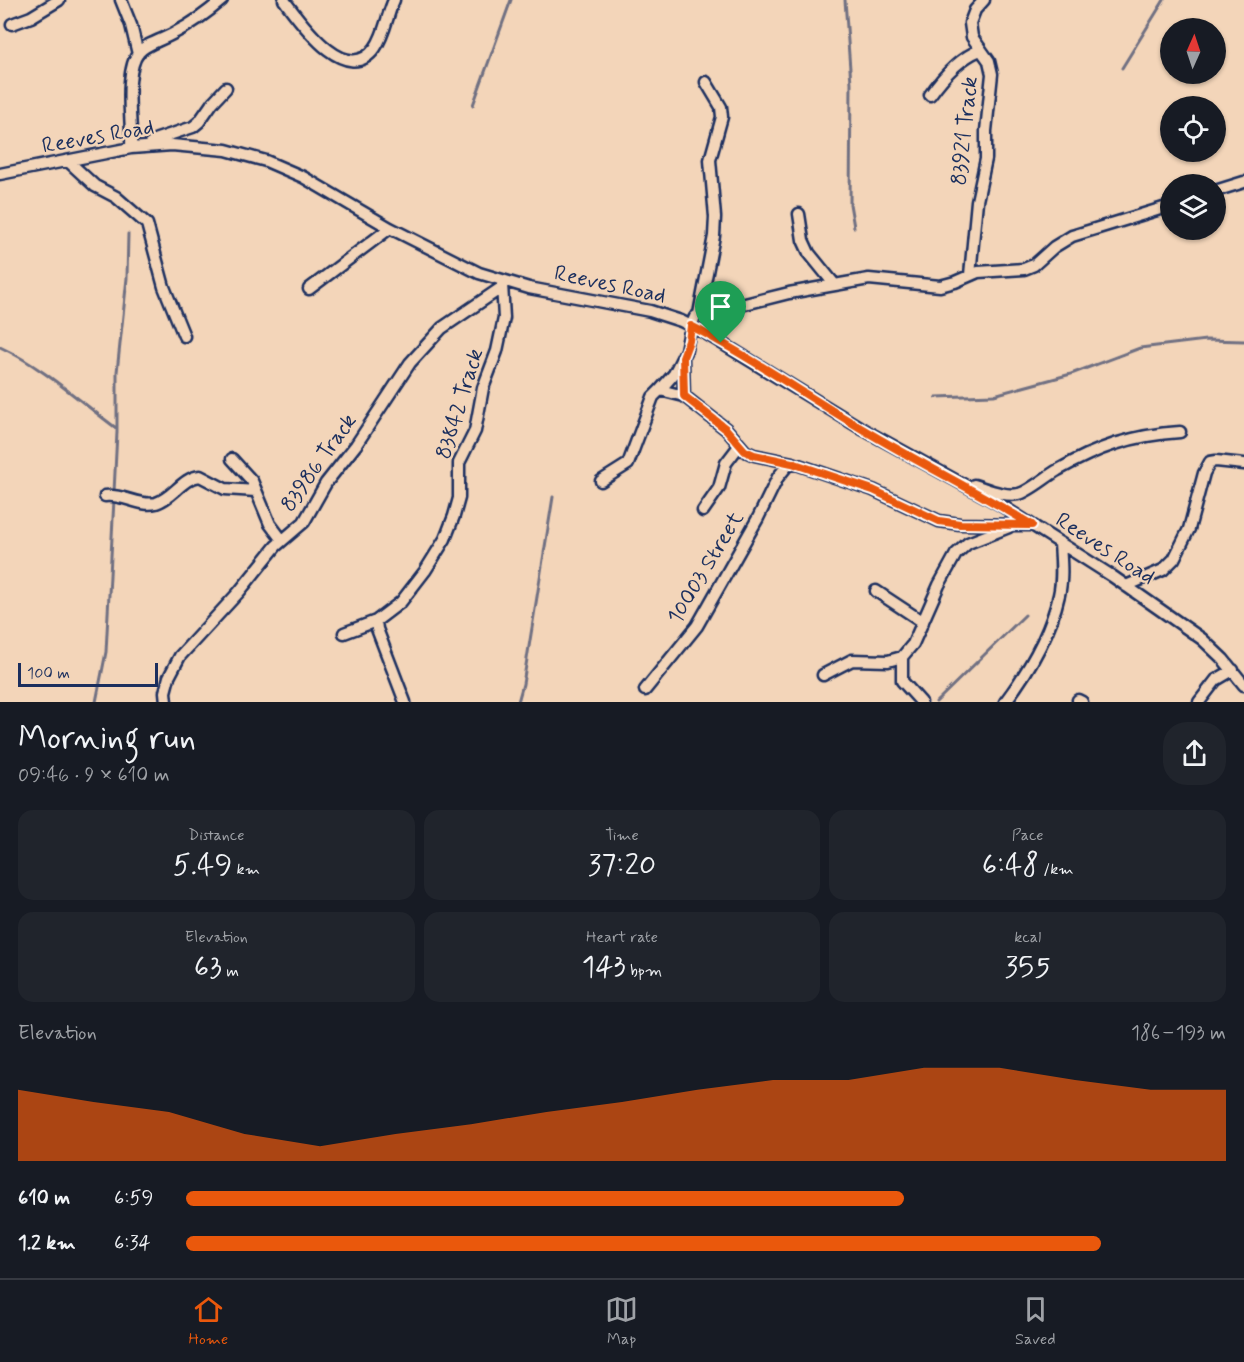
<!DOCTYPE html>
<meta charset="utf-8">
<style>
:root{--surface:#171b24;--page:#20242c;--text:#f1f3f6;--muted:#9ea1a6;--line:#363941;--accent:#ea580c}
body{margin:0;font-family:Mynerve,sans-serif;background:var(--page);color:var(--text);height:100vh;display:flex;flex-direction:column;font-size:22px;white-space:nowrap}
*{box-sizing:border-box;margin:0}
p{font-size:20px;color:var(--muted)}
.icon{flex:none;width:33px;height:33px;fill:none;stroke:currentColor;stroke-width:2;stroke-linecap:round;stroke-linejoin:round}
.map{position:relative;height:702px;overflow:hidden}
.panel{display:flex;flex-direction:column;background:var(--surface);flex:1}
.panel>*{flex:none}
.needle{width:39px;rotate:3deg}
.fabs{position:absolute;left:1160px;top:18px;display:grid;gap:12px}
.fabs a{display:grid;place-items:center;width:66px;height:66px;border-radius:50%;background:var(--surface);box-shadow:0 2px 4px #0004;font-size:30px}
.scale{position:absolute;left:18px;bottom:15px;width:140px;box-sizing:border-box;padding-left:6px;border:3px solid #1b2f5e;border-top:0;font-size:16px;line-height:21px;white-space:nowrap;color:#1b2f5e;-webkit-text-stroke:4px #f3d5b9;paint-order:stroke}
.pin{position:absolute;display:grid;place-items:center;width:51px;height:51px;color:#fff;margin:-62px -26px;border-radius:50% 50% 50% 0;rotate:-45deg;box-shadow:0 0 6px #0007}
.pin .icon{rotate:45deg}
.round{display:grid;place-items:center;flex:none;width:63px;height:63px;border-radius:24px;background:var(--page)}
.overview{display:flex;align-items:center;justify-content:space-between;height:102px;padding:0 18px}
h1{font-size:33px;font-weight:600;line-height:45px}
.figures{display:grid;grid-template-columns:repeat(3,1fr);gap:9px;height:102px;padding:6px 18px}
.figures div{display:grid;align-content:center;border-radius:15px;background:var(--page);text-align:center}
.figures b{font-size:30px;font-weight:600}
.figures small{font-size:16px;font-weight:400}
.figures p{font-size:16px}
.chart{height:168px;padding:12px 18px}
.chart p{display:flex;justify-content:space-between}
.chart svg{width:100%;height:108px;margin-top:6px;fill:var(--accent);opacity:.7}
ul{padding:0 18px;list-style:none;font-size:20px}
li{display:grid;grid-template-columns:96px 72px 1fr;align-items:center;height:45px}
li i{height:15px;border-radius:8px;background:var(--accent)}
.tabs{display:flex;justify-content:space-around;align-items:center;height:84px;border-top:2px solid var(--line);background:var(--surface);font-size:16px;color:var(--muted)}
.tabs a{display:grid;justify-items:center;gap:3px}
.tabs .current{color:var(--accent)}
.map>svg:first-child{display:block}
</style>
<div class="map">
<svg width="1244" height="702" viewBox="0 0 1244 702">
<rect width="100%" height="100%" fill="#f3d5b9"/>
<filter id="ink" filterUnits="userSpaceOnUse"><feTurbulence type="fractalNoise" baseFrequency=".0167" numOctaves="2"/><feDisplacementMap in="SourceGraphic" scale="12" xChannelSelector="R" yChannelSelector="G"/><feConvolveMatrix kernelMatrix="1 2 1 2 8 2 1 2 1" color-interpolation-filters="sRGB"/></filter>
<g filter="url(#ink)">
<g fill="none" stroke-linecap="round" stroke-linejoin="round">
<!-- stream -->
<path stroke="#707082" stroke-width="3" d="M845 0 851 83 850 204 854 227
M1122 68 1164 0
M473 105 511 0
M0 347C43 367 78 400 116 428
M936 397 994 395 1071 374 1140 348 1206 340 1244 341
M114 492 117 432V372L127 278 128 234
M96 702 106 652 114 499
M518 702 523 684 553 497
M936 702 1025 615"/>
<!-- minor casing -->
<g stroke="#1b2f5e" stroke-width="15">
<path id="minor" d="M121 0 131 25 138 54
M284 0C300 21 346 88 375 48 385 34 387 15 394 0
M12 24 31 17 59 0
M930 95C942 78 960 58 980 50
M148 146 157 139 193 127 199 122 213 102 226 88
M131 148C132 126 128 104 130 82 133 42 148 48 176 32 192 24 208 12 222 0
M68 161 95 186 116 197 147 224 164 287 184 336
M0 174 131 148 172 145 226 150 266 161 303 177 390 228 479 273 529 288 650 311 681 321 707 334 864 430 999 504 1112 576 1202 639 1223 659 1244 685
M1215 191 1244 182
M799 214 803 240 809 253 835 285
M970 275 977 201 986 159V131L992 74 989 61 972 37 970 23 975 10 984 0
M309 289 390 228
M699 314 714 236 715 217 710 160 722 117 721 107 706 82
M683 358 684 396
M232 459 252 481 270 524 282 540
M601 481 628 464 653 397 660 390
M974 485C987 489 1005 497 1019 494 1030 491 1047 476 1058 470 1098 447 1133 435 1180 432
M105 496C124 494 140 507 156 503 173 498 182 478 200 476L225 489 256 491
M703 511 719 488 726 463 739 446
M1032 525 960 524 939 521 873 490 793 463 754 455 745 451 726 429 684 396 660 390 674 374 686 350 691 326 695 317 703 312 737 306 789 293 869 279 940 286 955 282 978 272 1024 269 1034 265 1054 247 1072 236 1170 206
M1126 586 1163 570 1174 559 1189 529 1204 473 1210 462 1216 461 1244 464
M876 591 923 622
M376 621 377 629 405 702
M344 633 376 621 401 602 425 571 445 539 454 516 459 498V463L475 431 483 388 497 351 504 318 502 284
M902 657V681L921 702
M823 675 852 660 888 661 902 657 913 644 939 585 956 554 968 543 1009 527
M645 690 697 626 758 518 778 477 787 466 793 463
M1078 700 1082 702
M166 702 165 692 169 677 180 656 239 592 276 546 304 522 326 483 356 445 410 363 442 328 501 288
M1005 702C1030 669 1050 635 1059 595 1063 578 1061 560 1060 543
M1199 702 1216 680 1233 670"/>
</g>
<!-- minor -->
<use href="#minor" stroke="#f3d5b9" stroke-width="10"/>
</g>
</g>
<g fill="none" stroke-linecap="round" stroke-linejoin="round" filter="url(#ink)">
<!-- route casing -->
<g stroke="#fff" stroke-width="12">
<path id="route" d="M691 326C750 356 806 396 864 430 919 463 977 491 1032 525L960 524 939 521 873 490 792 463 754 455 745 451 726 429 684 396 683 357 689 341Z"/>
</g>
<!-- route -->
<use href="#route" stroke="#ea580c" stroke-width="8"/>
</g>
<g text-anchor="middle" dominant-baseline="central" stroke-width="4.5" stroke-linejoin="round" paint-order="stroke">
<!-- street labels -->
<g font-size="22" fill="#1b2f5e" stroke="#f3d5b9">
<text transform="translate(965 131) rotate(-84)">83921 Track</text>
<text transform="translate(98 137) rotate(-10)">Reeves Road</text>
<text transform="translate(610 285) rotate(12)">Reeves Road</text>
<text transform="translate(460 404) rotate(-73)">83842 Track</text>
<text transform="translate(319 463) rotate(-55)">83986 Track</text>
<text transform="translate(1105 549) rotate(33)">Reeves Road</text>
<text transform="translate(706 568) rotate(-59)">10003 Street</text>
</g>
</g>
</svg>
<div class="fabs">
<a><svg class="needle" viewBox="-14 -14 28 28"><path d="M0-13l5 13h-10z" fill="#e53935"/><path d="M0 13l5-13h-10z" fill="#9ea1a6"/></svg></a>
<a><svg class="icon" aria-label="locate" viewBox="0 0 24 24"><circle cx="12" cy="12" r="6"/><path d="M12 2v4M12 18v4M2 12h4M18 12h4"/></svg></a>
<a><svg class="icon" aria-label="layers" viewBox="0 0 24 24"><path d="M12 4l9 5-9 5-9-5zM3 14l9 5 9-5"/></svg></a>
</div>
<div class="scale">100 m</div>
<div class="pin" style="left:721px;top:343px;background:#1e9e55"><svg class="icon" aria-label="arrive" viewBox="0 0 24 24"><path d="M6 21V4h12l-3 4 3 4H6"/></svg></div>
</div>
<section class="panel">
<div class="overview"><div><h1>Morning run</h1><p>09:46 · 9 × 610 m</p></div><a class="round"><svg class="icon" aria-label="share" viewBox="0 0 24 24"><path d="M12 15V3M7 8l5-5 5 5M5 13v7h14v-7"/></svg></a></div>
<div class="figures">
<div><p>Distance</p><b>5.49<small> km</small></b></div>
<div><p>Time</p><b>37:20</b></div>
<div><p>Pace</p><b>6:48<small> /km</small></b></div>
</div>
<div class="figures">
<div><p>Elevation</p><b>63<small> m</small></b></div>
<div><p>Heart rate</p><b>143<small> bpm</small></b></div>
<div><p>kcal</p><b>355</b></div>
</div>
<div class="chart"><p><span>Elevation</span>186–193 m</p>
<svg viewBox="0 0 160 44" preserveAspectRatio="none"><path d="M0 44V15L10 20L20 24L30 33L40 38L50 33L60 29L70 24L80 20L90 15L100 11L110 11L120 6L130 6L140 11L150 15L160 15V44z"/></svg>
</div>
<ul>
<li><b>610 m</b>6:59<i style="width:69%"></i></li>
<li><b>1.2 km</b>6:34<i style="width:88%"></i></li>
</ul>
</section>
<nav class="tabs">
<a class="current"><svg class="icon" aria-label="home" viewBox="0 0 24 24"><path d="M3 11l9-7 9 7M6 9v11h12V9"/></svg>Home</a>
<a><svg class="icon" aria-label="map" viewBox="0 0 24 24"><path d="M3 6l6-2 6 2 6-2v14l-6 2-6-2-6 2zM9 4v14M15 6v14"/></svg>Map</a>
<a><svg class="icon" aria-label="saved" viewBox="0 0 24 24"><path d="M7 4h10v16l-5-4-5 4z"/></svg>Saved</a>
</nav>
